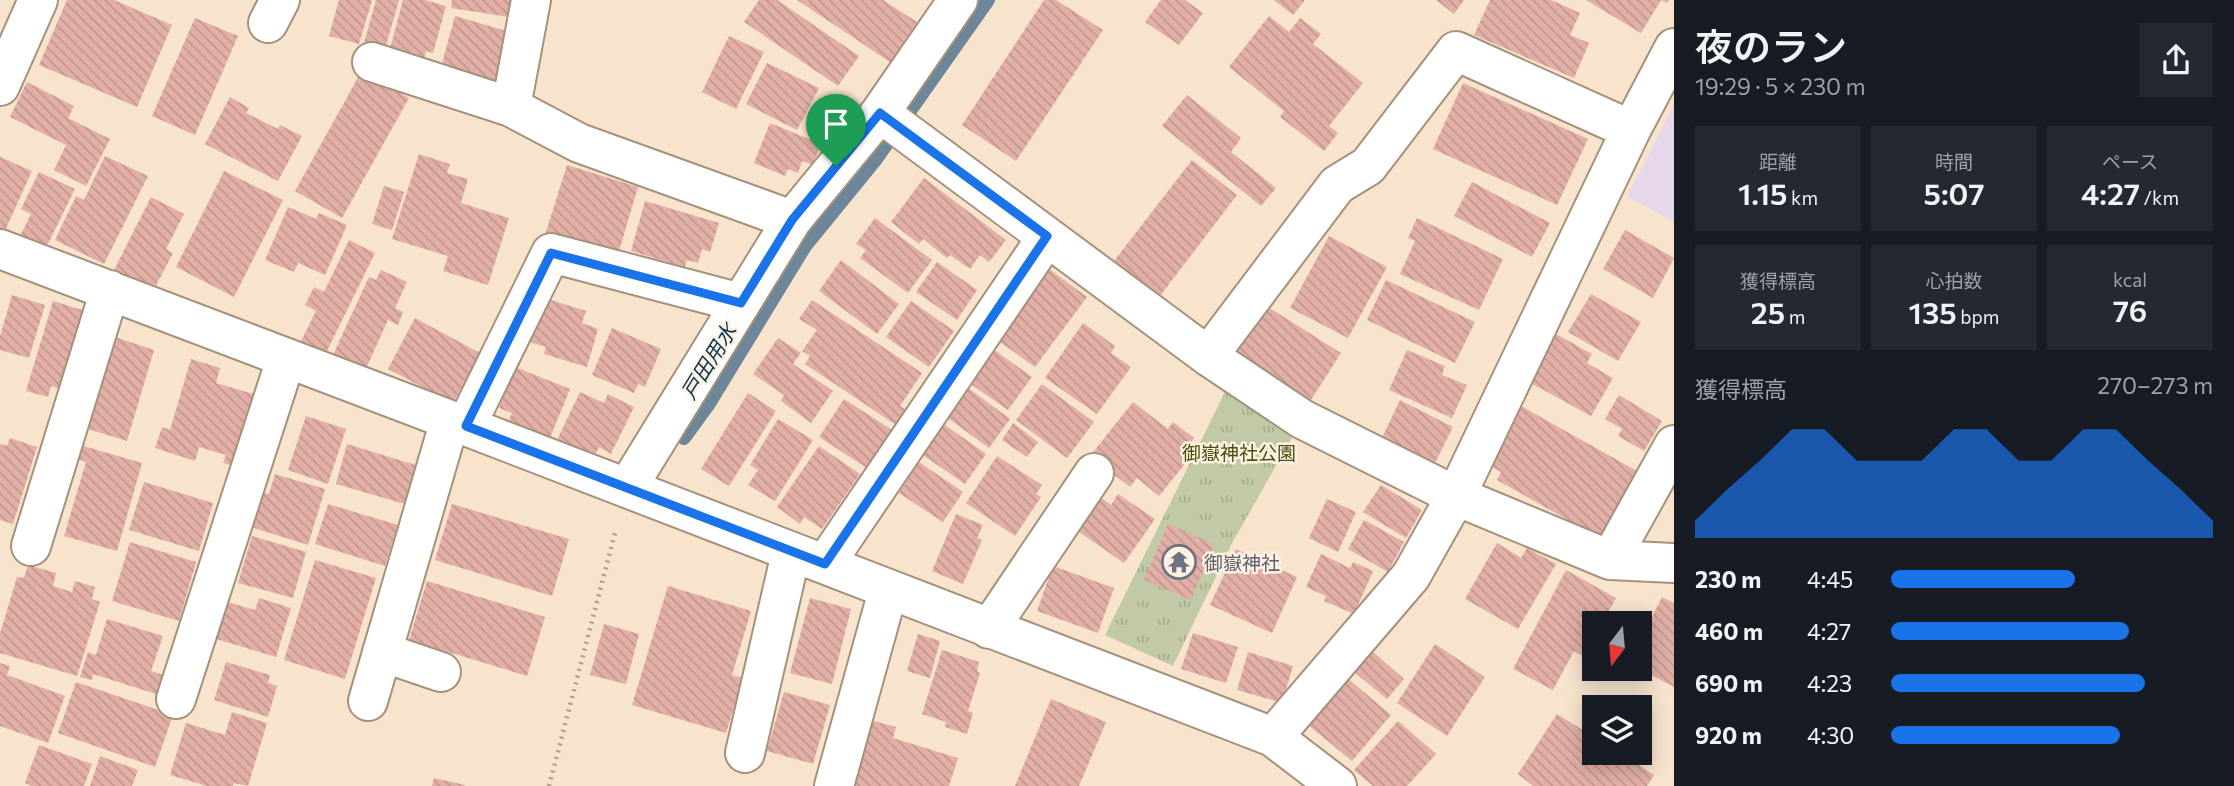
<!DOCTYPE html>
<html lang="ja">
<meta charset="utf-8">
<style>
:root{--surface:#171b24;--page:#242831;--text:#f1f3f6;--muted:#9ea1a6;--accent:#1a73e8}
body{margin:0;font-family:Commissioner,"Noto Sans JP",sans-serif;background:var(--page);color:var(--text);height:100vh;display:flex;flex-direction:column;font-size:26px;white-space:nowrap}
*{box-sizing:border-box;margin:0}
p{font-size:23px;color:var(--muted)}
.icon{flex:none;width:38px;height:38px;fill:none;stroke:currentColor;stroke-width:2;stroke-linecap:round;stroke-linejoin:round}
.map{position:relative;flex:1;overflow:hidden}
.details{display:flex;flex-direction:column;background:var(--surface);width:560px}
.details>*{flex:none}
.needle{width:46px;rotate:196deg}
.tools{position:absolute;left:1582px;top:611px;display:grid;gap:14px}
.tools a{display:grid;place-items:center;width:70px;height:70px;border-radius:0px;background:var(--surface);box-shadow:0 4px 18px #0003;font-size:35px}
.pin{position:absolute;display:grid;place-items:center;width:60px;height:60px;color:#fff;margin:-72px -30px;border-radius:50% 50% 50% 0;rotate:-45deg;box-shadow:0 0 7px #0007}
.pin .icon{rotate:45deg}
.round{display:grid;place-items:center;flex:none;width:74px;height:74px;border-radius:0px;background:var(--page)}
.head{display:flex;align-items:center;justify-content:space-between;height:119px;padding:0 21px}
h1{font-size:38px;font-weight:600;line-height:52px}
.metrics{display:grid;grid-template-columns:repeat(3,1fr);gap:10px;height:119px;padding:7px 21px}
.metrics div{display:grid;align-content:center;border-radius:0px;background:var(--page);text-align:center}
.metrics b{font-size:30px;font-weight:600}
.metrics small{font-size:19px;font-weight:400}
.metrics p{font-size:19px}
.chart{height:196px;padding:14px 21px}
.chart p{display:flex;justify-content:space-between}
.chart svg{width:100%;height:126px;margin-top:7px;fill:var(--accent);opacity:.7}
ul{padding:0 21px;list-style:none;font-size:23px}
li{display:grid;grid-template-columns:112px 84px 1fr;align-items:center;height:52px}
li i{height:18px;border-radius:9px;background:var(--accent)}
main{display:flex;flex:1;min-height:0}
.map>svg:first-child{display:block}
</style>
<main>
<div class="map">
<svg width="1674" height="786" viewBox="0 0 1674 786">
<defs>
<pattern id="grass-tufts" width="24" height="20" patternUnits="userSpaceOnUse" patternTransform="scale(1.75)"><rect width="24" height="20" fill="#c1c9a7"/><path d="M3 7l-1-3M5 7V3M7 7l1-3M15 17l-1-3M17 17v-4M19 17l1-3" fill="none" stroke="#a5ac8f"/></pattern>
<pattern id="building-back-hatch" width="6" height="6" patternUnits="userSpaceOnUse" patternTransform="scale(1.75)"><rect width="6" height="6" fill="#e2afa6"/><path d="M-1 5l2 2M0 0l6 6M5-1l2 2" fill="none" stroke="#c1968e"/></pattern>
</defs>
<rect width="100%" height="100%" fill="#f8e3cd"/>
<!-- education -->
<path fill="#e7d7ea" d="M1674 105V222L1627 196Z"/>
<!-- grass -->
<path fill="url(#grass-tufts)" d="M1226 390 1293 436 1232 543 1173 666 1105 635Z"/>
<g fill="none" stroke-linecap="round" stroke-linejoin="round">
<!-- stream -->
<path stroke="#6d869a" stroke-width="14" d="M684 438 708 405 805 246 876 159 988 0"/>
</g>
<!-- building -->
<path fill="url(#building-back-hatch)" d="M67 0H114L172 25 137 107 39 65Z
M339 0H372L359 44 329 36Z
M376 0H399L385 49 364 43Z
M403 0H425L446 6 433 53 426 51 422 66 388 56Z
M452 0H511L509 17 451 8Z
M759 0H777L859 56 838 86 744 22Z
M797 0H883L917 22 890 62Z
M1044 0H1056L1103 30 1016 161 962 125Z
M1161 0H1185L1203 13 1179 45 1145 22Z
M1274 0H1305L1293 15Z
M1436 0H1464L1454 14Z
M1490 0H1551L1580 13 1570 35 1589 43 1574 78 1474 35Z
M1586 0H1669L1667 3 1661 0 1641 33Z
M455 16 510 32 493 90 439 74Z
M1269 16 1289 32 1300 18 1321 34 1313 44 1363 83 1329 126 1338 133 1324 151 1280 117 1284 111 1229 67Z
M195 18 238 36 195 135 152 116Z
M729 36 764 52 736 109 702 92Z
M767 63 819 88 797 130 746 104Z
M361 72 409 98 342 218 295 191Z
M27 82 74 106 68 118 110 139 86 186 54 170 66 145 10 117Z
M1463 83 1588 139 1557 205 1433 149Z
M1187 95 1241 138 1231 152 1276 188 1261 206 1162 126Z
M230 97 249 108 246 113 278 129 280 125 302 136 278 181 205 144Z
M770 123 821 144 813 165 802 161 798 173 788 169 785 176 754 163Z
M419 154 450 164 447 173 468 179 461 203 509 218 488 285 443 271 448 256 392 239Z
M105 156 148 176 104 264 55 240 76 196 84 200Z
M0 157 32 171 4 233 0 231Z
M1192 160 1237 195 1160 296 1114 261Z
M567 165 638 187 617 258 545 235Z
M224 171 283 200 234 297 176 267Z
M39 172 75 189 46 248 20 236 31 214 21 209Z
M924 178 1006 240 989 262 980 255 970 269 950 255 947 258 923 239 919 244 891 222Z
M1472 182 1550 223 1532 257 1454 216Z
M384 186 404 192 392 230 372 224Z
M151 197 184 214 166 249 173 253 152 293 113 272Z
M645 201 719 223 710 252 702 249 698 263 687 260 685 267 631 251Z
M288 207 316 219 319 213 347 225 325 275 298 263 294 272 265 260Z
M875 218 932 260 908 293 860 258 866 250 856 244Z
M1417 218 1503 259 1479 310 1400 274 1415 241 1408 238Z
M1625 230 1674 258 1653 298 1603 269Z
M1329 236 1387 267 1348 338 1290 308Z
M349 240 375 253 325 355 300 343 316 311 305 305 314 287 324 292Z
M841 260 899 304 877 334 819 291Z
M937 262 977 290 957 320 916 292Z
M1045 266 1087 297 1035 367 993 337Z
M381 270 407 282 395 308 403 312 398 325 388 320 364 373 331 359 369 277 376 280Z
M1386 280 1475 322 1455 363 1367 320Z
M1591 294 1641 322 1618 361 1568 332Z
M12 295 45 305 29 358 0 350V336Z
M545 298 586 311 582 323 598 329 587 367 544 354 546 347 530 342Z
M812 300 922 373 900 406 910 412 899 427 805 364 810 356 802 351 817 330 799 319Z
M53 301 89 312 65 391 51 386 48 397 26 391Z
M911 301 954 331 929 367 886 337Z
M1265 305 1341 353 1311 400 1236 352Z
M415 318 480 353 453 403 388 369Z
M1083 323 1115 346 1111 353 1131 367 1097 414 1045 378Z
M612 328 661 349 645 387 638 384 634 393 592 375Z
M103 333 154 350 127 441 75 425Z
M1556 334 1592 354 1587 363 1613 378 1591 416 1529 382Z
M778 338 801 353 793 364 833 391 811 423 781 401 784 395 753 374Z
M986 344 1032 377 1008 410 962 378Z
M1407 350 1445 366 1442 375 1467 385 1452 418 1389 390Z
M191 359 220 368 216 383 260 396 239 467 223 463 226 455 199 447 195 461 155 448 162 427 170 430Z
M515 367 570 389 550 438 509 420 512 413 499 408Z
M1042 384 1094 422 1067 458 1016 420Z
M967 387 1010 419 989 448 945 416Z
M580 392 604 403 608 394 634 407 611 454 599 447 593 458 557 440Z
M748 393 776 411 729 486 701 469Z
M1619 395 1662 421 1644 451 1618 436 1622 429 1605 419Z
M844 399 892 430 867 468 819 437Z
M1400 400 1453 427 1434 465 1381 440Z
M1133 402 1168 429 1173 422 1194 438 1182 455 1188 460 1159 496 1137 478 1130 487 1090 456Z
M1521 406 1637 471 1600 538 1497 480 1501 472 1488 465Z
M306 416 346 429 328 484 288 470Z
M778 419 813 440 775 501 748 485 758 470 750 465Z
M938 420 986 454 965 484 917 451Z
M1013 423 1038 442 1027 457 1002 440Z
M10 438 37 447 13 524 0 520V444L7 446Z
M73 443 142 463 117 551 64 536 86 462 69 456Z
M347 444 419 466 408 505 336 484Z
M819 446 860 474 822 529 804 517 800 524 777 507Z
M997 456 1042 485 1036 494 1041 497 1015 536 966 503Z
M919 462 963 492 943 522 899 493Z
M275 474 325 489 308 545 248 526 259 491 269 494Z
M144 482 213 503 199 551 129 530Z
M1381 485 1422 510 1406 538 1363 512Z
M1095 493 1111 505 1118 494 1155 519 1124 563 1072 527Z
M1327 499 1356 512 1338 552 1309 538Z
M328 504 398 525 385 566 315 544Z
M452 504 569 539 552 596 435 560Z
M956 514 983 525 977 538 982 540 963 584 932 571Z
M1364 520 1404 542 1388 572 1348 549Z
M1168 524 1214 544 1191 600 1144 580Z
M252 536 306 552 293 598 238 583Z
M130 542 196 562 179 621 112 601Z
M1497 543 1521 558 1527 548 1556 564 1518 629 1465 599Z
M1236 549 1297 577 1272 633 1210 605Z
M1321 554 1350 568 1353 562 1373 571 1354 614 1324 601 1326 596 1306 587Z
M315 560 376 578 345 679 284 660Z
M28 565 56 573 53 586 72 592 75 581 95 587 92 599 100 602 77 676 0 653V634L17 577 24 578Z
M1053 566 1114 588 1098 633 1037 611Z
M1566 570 1616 598 1602 623H1594V638L1584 657 1574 651 1553 690 1513 669Z
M427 581 545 617 527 676 409 640Z
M668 586 751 611 732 675 743 678 726 733 632 705Z
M1662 597 1674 603V687L1640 669V641Z
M259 598 291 608 276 657 213 638 224 601 255 610Z
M810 598 851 609 832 684 790 673Z
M107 619 163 636 151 671 163 675 156 694 93 674 92 680 80 677 88 652 96 655Z
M604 624 639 634 626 684 590 675Z
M1193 633 1238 647 1226 683 1181 669Z
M918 634 940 641 930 678 907 671Z
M1435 644 1485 677 1447 736 1397 703Z
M942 650 979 662 977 671 980 673 968 711 973 713 967 734 945 727 946 722 922 714Z
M1372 651 1404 679 1387 699 1354 672Z
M1248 652 1293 666 1282 703 1237 690Z
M226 662 270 675 268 683 277 686 268 717 214 700Z
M0 663 10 666 7 675 65 696 48 743 0 726Z
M1346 677 1391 715 1352 761 1307 724Z
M76 682 173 715 155 767 58 733Z
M784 692 830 705 813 764 767 751Z
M1051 699 1106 722 1079 786H1015Z
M232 712 267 723 248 786 234 783 233 786H207L170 775 186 723 225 735Z
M1557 714 1594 737V752H1619L1654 775 1647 786H1533L1518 774Z
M867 719 896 727 893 738 958 758 949 786H847Z
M1398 721 1436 754 1407 786H1373L1354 770Z
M39 745 92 764 84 786H32L25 783Z
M100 756 138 770 132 786H90Z
M434 778 465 785 464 786H432Z"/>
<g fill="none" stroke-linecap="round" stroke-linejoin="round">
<!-- minor casing -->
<g stroke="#a5927d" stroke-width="42">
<path id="minor" d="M531 0 511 107 579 143 792 220
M268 23 280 0
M372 62 511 107
M0 86 38 0
M880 113 1208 356 1302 419 1456 496 1610 560 1674 563
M0 249 450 420 1273 737 1337 786
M1208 356 1337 185 1368 166 1456 51 1631 130
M466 426 551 253 741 303
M627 488 792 220 880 113 958 0
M31 546 110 290
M1610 560 1674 445
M825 564 1047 237
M989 629 1094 473
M382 652 441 672
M176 699 286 359
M368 701 450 420
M1273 737 1411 576 1456 496 1631 130 1674 48
M745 753 791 553
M834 786 888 591"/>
</g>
<!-- path -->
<path stroke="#ad9d8c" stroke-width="4.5" stroke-dasharray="2 5" stroke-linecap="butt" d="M549 786 616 529"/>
<!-- minor -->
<use href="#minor" stroke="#fff" stroke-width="38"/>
</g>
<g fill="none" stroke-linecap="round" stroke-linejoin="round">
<!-- route casing -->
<g stroke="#fff" stroke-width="14">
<path id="route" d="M880 113 1047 236 825 564 466 426 551 253 741 303 792 220Z"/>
</g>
<!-- route -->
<use href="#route" stroke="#1a73e8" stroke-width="9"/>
</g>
<!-- icons -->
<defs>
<g id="temple-ring" transform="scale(1.75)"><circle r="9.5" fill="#fff2e5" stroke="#6b7280" stroke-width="1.5"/><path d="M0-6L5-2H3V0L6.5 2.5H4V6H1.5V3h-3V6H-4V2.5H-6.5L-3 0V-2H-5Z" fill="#6b7280"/></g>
</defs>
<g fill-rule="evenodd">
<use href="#temple-ring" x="1179" y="562"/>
</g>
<g text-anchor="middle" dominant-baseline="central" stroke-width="5" stroke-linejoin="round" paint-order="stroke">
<!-- park labels -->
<g font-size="19" fill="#475109" stroke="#fff2e5">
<text x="1239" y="452">御嶽神社公園</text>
</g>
<!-- worship labels -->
<g font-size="19" fill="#5b616d" stroke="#fff2e5" text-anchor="start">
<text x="1204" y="562">御嶽神社</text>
</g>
<!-- water labels -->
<g font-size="21" font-style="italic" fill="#083756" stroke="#fff2e5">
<text transform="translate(708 361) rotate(-58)">戸田用水</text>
</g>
</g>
</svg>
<div class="tools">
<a><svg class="needle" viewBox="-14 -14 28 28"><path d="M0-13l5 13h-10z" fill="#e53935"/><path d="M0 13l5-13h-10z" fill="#9ea1a6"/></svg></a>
<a><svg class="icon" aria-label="layers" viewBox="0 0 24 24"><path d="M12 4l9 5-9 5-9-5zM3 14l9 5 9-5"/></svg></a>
</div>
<div class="pin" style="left:836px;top:166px;background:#1e9e55"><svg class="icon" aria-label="arrive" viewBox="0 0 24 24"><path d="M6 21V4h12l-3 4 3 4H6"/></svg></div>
</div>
<section class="details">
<div class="head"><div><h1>夜のラン</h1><p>19:29 · 5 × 230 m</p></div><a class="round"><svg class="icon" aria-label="share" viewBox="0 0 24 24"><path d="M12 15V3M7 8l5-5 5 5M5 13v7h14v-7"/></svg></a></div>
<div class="metrics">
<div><p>距離</p><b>1.15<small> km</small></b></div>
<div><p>時間</p><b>5:07</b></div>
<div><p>ペース</p><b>4:27<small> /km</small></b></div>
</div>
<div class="metrics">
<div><p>獲得標高</p><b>25<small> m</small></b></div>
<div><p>心拍数</p><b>135<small> bpm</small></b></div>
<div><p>kcal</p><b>76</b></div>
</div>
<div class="chart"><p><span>獲得標高</span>270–273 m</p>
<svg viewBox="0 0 160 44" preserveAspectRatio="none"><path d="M0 44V38L10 27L20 17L30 6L40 6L50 17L60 17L70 17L80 6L90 6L100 17L110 17L120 6L130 6L140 17L150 27L160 38V44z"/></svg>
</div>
<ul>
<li><b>230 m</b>4:45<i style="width:57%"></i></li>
<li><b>460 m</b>4:27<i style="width:74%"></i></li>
<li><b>690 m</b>4:23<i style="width:79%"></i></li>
<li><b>920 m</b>4:30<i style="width:71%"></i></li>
</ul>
</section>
</main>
